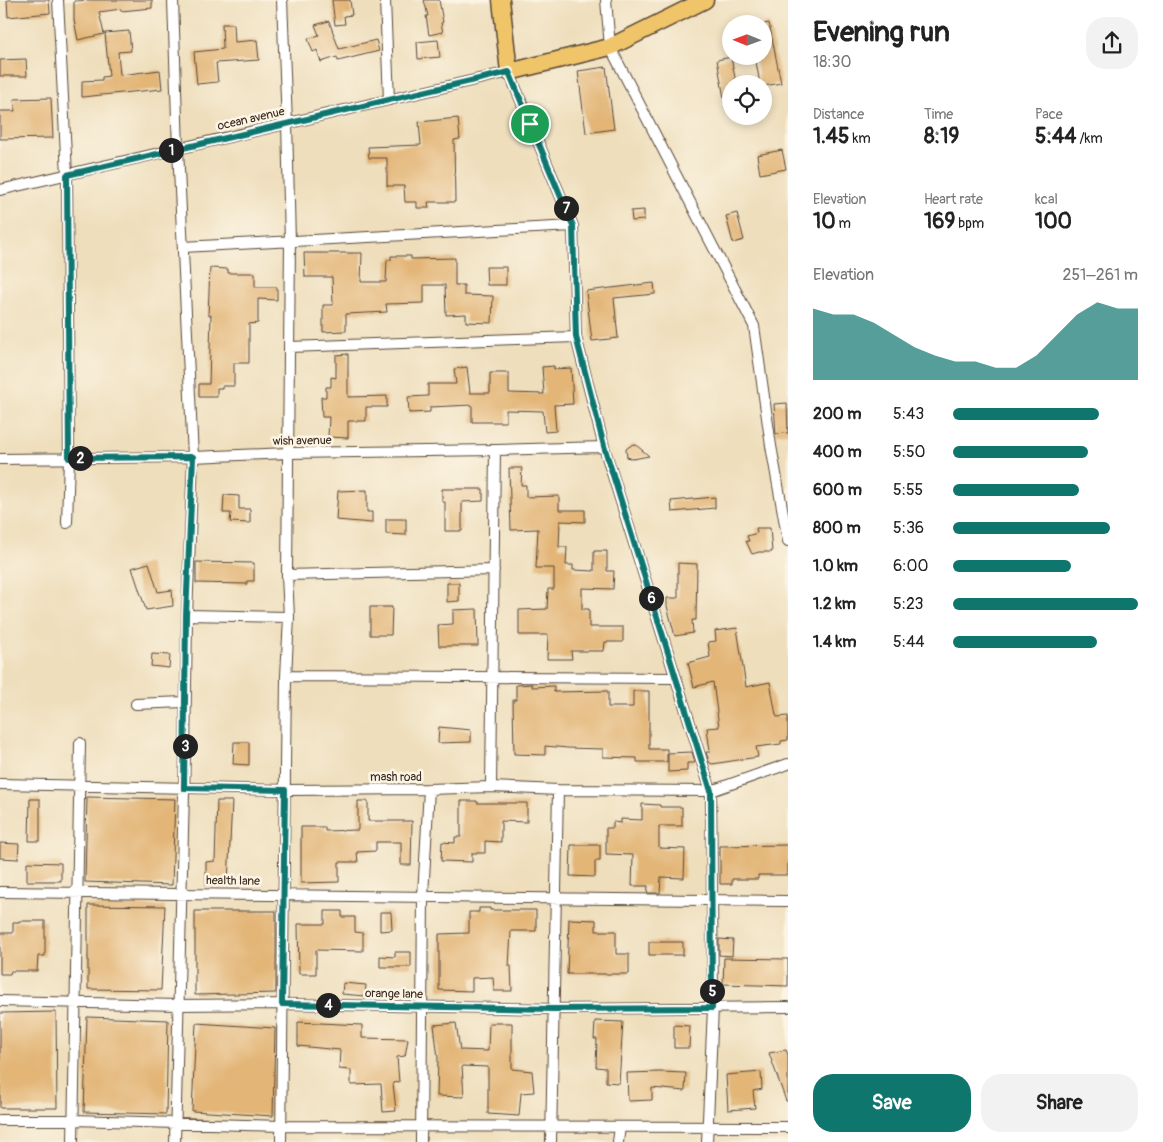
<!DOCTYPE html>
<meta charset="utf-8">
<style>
:root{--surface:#fff;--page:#f2f2f2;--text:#222;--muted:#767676;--accent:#0f766e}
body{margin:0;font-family:Pangolin,sans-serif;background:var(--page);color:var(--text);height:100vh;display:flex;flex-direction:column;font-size:19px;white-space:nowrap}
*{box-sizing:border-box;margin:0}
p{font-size:16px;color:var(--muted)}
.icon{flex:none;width:28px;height:28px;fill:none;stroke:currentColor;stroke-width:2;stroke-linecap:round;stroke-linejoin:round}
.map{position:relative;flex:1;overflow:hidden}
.panel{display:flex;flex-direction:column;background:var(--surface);width:375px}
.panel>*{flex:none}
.needle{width:32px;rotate:271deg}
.buttons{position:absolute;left:722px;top:15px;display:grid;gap:10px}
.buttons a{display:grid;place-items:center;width:50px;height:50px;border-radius:50%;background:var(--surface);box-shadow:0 2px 8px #0003;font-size:25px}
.pin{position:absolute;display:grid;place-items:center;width:42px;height:42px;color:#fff;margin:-21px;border:2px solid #fff;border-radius:50%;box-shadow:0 1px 5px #0007}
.km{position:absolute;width:25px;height:25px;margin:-12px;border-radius:50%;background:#222;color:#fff;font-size:14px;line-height:25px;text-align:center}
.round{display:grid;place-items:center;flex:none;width:52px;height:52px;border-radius:20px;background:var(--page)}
.headline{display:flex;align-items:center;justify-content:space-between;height:85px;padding:0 25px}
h1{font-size:28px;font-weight:700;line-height:38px}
.metrics{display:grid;grid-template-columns:repeat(3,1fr);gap:8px;height:85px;padding:5px 25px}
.metrics div{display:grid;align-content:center}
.metrics b{font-size:21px;font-weight:700}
.metrics small{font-size:14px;font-weight:400}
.metrics p{font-size:14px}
.chart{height:140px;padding:10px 25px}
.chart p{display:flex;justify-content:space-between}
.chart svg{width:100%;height:90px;margin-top:5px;fill:var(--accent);opacity:.7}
.cta{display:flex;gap:10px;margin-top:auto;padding:10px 25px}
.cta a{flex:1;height:58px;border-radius:20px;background:var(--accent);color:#fff;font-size:20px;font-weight:700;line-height:58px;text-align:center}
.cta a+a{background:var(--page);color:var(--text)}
ul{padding:0 25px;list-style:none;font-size:16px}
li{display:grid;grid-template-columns:80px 60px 1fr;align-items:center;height:38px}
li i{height:12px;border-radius:6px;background:var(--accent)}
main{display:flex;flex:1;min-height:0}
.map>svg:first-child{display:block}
</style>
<main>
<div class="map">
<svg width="788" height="1142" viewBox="0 0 788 1142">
<rect width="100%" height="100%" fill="#fcf5e5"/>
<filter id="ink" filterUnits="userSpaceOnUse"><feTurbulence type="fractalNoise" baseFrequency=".02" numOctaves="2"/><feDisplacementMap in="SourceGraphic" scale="10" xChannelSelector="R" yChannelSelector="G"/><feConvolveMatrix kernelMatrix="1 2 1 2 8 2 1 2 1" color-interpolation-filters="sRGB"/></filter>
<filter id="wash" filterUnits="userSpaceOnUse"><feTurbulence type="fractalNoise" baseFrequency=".0096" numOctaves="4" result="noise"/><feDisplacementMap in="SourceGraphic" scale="20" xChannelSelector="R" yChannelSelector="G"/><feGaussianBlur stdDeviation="1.12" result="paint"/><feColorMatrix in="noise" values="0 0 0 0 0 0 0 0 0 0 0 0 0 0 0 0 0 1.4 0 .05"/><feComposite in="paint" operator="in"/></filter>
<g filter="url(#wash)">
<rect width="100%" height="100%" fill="#eedebc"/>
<g id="blocks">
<!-- building -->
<path fill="#e3b678" d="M7 0H49L50 13 8 17Z
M90 0H152V8L121 11V9L99 12 104 34 78 40 74 20V1Z
M332 0H350L352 15 344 16 345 24 335 25Z
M424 0H439L443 22 441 23 443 32 429 35 426 16H428Z
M329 21 339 49 376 40 379 51 338 61 337 57 321 62 317 50 313 52 308 39 319 35 315 25Z
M769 23 781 83 764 86V84H760L755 56H764V24Z
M222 24H234L235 42 257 40 259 60 216 63 218 82 197 84 194 52 223 49Z
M129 31 131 51 118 52 120 75 160 70 162 89 82 97V81L102 80V77L109 76 105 33Z
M438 40 440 57 418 59 417 42Z
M731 57 736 83 731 84V109H726L717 60Z
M26 59 27 76H0V60Z
M606 67 614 129 586 133 578 71Z
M51 98 53 138 0 139V111H15L14 99Z
M458 118 460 139 454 140 455 202H428L429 208H417V202H405L404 186H387V158H369L368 147 421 145 419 122Z
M782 150 786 169 760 174 757 155Z
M644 210V220L632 221 631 211Z
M737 213 744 240 733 243 726 216Z
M304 253H362L361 282H386L387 260H391V256H411V259L455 258V285H464V295L493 296 492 323 466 322V314L446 315 445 285H424V303L386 304 387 312 346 314V331L323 332V305H333L332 277H305Z
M486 267H506V285H487Z
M210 268 228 269V273H255V287H277V300L258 299V323L249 324V363H234V386H222V388H217V397H199V384H209L211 315H208Z
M654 283 655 294 614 298 618 338 592 341 586 291Z
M348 354V397L387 396V407H366V421H348V438L328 437 329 417H322L321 397H326V387H331V377L336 378V355Z
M554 366V369L571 368 573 404 554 405 556 431 545 432 543 411 506 410V422H472V405L430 407V412L409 413 408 397 428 396V384H456L454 369 467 367 470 393H490V373H509V393L544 394 542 367Z
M787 403 788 433 776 434 774 404Z
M633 444 636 445 649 456 633 459 627 457 626 449Z
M509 468H522L521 485H526V497L559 496V510H585V522L560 521 559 547H567L566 565H573V570L594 571V551H607V571H614L613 589 582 588V609H589V627H623V642H605L604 651H571L572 659H547L548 635H519V610L547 609 548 589H554V568H536L538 529 511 530Z
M442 489H483V501L462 502V531H445V502H442Z
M367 490V512H372V523L336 520 338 491Z
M224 495 239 496V509H250V523L230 522 231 513H223Z
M715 497V508L672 512 671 501Z
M386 519H406V535L386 534Z
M756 528H770L772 552H759L752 554 746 541H749L747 536 757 533Z
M196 562 254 563V581H247V584L196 583Z
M149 563 158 592 172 590 173 606 146 610 132 568Z
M678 563 697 564 696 620H692L693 633 675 636 667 606V598H678Z
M447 583H459V601L447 602Z
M370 607H392L391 635H370Z
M477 609 478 646H439L438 625 453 624V610Z
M737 628 746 687 770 682 776 715 777 717 788 716V740L781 741V744L756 747 758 757 712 764 709 762 706 752H710L707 728 719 727 713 682 694 687 688 663 710 657 708 642 716 641 715 631Z
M152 654 170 655 169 668 151 666Z
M532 684V687L554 686V692L608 691V707H633V691H649V749H667V762H637V758L603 757V749L568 748 545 746V755L514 754 513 700H516V685Z
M439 727 471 730V742L438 743Z
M234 742H249V765L233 764Z
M692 752 695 763H687V771L668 772V753Z
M87 797 175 799 172 885 85 882Z
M30 799H40V841H29Z
M217 801H232L228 883 206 885V862L215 861Z
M358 801H368V821H412L411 865H401V842H376V851L357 852 358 862H339V882L301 883V827H325V831L358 830Z
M461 801H477V803H527V822L501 821V842L485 841V853H472V862L441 861 442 842 455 843V837H461Z
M642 804 660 805V807H682V826H659V847L660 848 685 849 684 878 661 877 660 893H647L648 886H632L633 855 606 854V828H613V822L621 823V819L642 820Z
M0 843 19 844 18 859 0 858Z
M571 845H600V861H595V877L570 876Z
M788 845V875H758V879H732V884H720V846Z
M27 862 61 863V881H27Z
M88 905 165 906 161 990 88 989Z
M479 908H490V910H536V931H511L509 966H511L512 991H494L493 977 472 978V991L439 990V934L469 933V912H479Z
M195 911H276V993L195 995Z
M325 911H342V917H355V932L363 933V951L316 950V974H299L298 924H325Z
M380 912H391L392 930 380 931Z
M569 919 596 920V931H616V954H629V974H567Z
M19 921H45V956H38L37 971H11L10 974H0V933H13V922H19Z
M719 939 733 940 732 956 719 955Z
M649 942H683V955H649Z
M395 952H411V967H380V956L395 957Z
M724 958 788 959V986L723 984Z
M343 983 366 985 365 996 342 994Z
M56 1012 57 1108H0V1013Z
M87 1017 168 1020 166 1114 84 1112Z
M595 1021 623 1022 619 1083 606 1082V1068L596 1067 597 1039H594Z
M298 1022 362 1025V1038L408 1039 405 1056 397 1057 399 1082 393 1083 396 1111 383 1112 381 1084 351 1085V1070L339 1069 340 1050 298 1046Z
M196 1023 275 1028 273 1116 192 1111Z
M456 1023 460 1050 488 1051 489 1023H512V1069L532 1071 534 1092 521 1093 519 1116 488 1114V1067L462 1066 464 1097 437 1096 438 1058 434 1025Z
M674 1025 690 1026 689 1048H674Z
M786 1050 788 1055V1101H786L769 1053Z
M660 1072 686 1073 685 1091 652 1088V1100L628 1101 627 1073Z
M761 1072 762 1089 753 1091 755 1108 728 1110 726 1075Z"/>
</g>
</g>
<g filter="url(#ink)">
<use href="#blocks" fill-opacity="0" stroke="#564536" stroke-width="1"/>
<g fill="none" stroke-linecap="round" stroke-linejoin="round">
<!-- minor casing -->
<g stroke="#564536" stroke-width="12">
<path id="minor" d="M58 0 67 175 69 458 67 523
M173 0 178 149 193 457 187 615 185 753 175 1142
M385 0 389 100
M606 0 610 47 754 326 771 446 788 541
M0 190 509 72 573 226 576 337 604 447 711 791 713 1008 707 1142
M183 247 573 226
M289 347 576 337
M0 459 193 457 288 453 495 450 604 447
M287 575 494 570
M187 615 289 617
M286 676 676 678
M136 704 184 702
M0 784 285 790 429 789 491 787 558 790 711 791 788 764
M491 787 495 450
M0 892 788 901
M0 1001 178 1005 283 1004 553 1009 788 1007
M0 1120H73L281 1126 788 1127
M73 1142 80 743
M281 1142 286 676 289 617 287 575 290 242 287 123 282 0
M421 1142 423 896 429 789
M551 1142 558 790
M618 1142 620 1127"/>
</g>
<!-- primary casing -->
<g stroke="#564536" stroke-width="19">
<path id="primary" d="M501 0 509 72 610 47 705 0"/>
</g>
<!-- minor -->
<use href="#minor" stroke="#fff" stroke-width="10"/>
<!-- primary -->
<use href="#primary" stroke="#f0c469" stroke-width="16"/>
</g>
</g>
<g fill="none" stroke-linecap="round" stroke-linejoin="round" filter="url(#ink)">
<!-- route casing -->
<g stroke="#fff" stroke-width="10">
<path id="route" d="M509 72 573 226 576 337 604 446 711 791 712 1008 553 1009 282 1004 285 790 184 788 186 615 193 457 69 458 67 175Z"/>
</g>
<!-- route -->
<use href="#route" stroke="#0f766e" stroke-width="6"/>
</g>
<g text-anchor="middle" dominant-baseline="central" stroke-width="5" stroke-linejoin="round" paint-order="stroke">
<!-- street labels -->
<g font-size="12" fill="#3b2a1e" stroke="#fcf5e5">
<text transform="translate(251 119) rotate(-13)">ocean avenue</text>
<text transform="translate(302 441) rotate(-1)">wish avenue</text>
<text x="396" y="777">mash road</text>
<text transform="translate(233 881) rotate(1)">health lane</text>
<text transform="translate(394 994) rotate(1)">orange lane</text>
</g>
</g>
</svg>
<div class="buttons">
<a><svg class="needle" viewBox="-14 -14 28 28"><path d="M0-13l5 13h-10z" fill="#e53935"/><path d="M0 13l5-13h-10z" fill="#767676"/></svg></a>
<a><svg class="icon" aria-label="locate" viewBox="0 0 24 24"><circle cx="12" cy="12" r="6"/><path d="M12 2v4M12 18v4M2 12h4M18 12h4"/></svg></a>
</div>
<div class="pin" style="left:530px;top:124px;background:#1e9e55"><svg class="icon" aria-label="arrive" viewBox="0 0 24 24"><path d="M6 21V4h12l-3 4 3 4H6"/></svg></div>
<b class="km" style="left:171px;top:150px">1</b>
<b class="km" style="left:80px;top:458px">2</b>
<b class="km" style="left:185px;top:746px">3</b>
<b class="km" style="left:328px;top:1005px">4</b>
<b class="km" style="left:712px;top:991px">5</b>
<b class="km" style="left:651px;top:598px">6</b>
<b class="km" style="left:566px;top:208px">7</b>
</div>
<section class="panel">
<div class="headline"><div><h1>Evening run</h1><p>18:30</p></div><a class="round"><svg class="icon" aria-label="share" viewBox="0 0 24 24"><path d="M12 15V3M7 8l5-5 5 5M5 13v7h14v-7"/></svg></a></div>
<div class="metrics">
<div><p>Distance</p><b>1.45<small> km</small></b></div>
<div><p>Time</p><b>8:19</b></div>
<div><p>Pace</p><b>5:44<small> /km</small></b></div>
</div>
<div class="metrics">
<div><p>Elevation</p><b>10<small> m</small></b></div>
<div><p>Heart rate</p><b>169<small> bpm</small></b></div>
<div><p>kcal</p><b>100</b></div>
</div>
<div class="chart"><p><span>Elevation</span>251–261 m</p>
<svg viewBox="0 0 160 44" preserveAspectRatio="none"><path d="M0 44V9L10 12L20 12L30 16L40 22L50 28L60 32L70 35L80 35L90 38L100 38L110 32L120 22L130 12L140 6L150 9L160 9V44z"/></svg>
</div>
<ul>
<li><b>200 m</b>5:43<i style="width:79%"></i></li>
<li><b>400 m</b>5:50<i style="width:73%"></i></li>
<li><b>600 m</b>5:55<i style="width:68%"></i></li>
<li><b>800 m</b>5:36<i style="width:85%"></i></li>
<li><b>1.0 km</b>6:00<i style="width:64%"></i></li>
<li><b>1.2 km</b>5:23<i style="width:100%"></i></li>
<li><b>1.4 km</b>5:44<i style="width:78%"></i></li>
</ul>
<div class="cta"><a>Save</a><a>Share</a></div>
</section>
</main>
